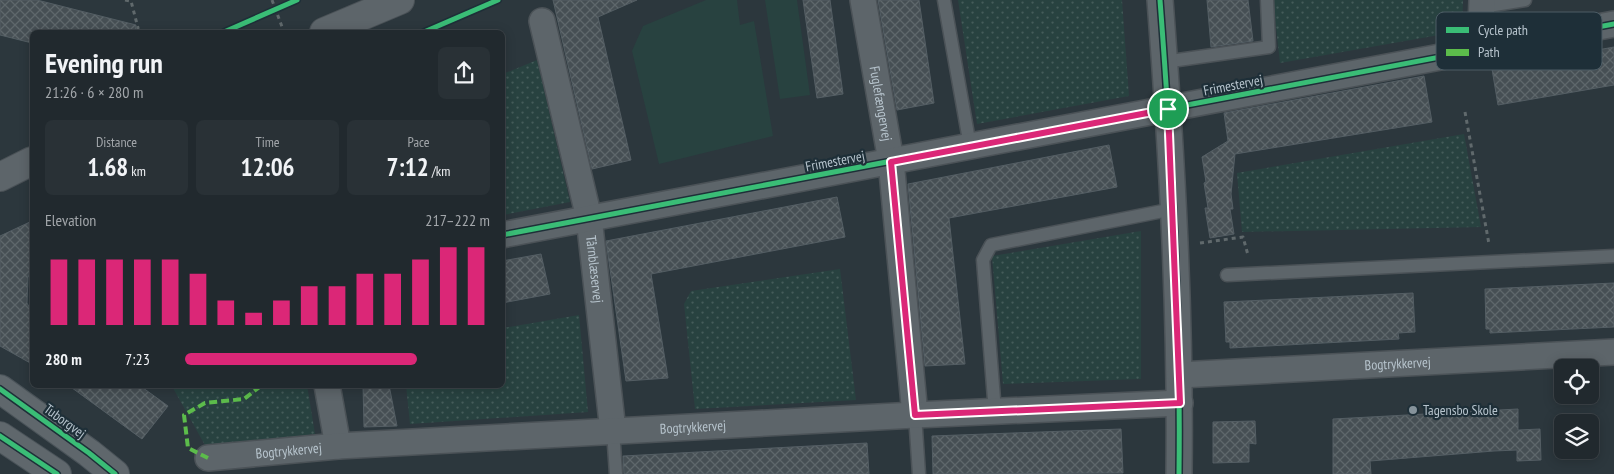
<!DOCTYPE html>
<meta charset="utf-8">
<style>
:root{--surface:#21292e;--page:#293136;--text:#f1f3f6;--muted:#a2a6aa;--line:#3e454a;--accent:#db2777}
body{margin:0;font-family:"PT Sans Narrow",sans-serif;background:var(--page);color:var(--text);height:100vh;display:flex;flex-direction:column;font-size:19px;white-space:nowrap}
*{box-sizing:border-box;margin:0}
p{font-size:16px;color:var(--muted)}
.icon{flex:none;width:28px;height:28px;fill:none;stroke:currentColor;stroke-width:2;stroke-linecap:round;stroke-linejoin:round}
.map{position:relative;flex:1;overflow:hidden}
.details{position:absolute;left:30px;top:30px;width:475px;height:358px;display:flex;flex-direction:column;background:var(--surface);border-radius:8px;box-shadow:0 2px 12px #0003,0 0 0 1px var(--line)}
.details>*{flex:none}
.tools{position:absolute;left:1554px;top:359px;display:grid;gap:10px}
.tools a{display:grid;place-items:center;width:45px;height:45px;border-radius:8px;background:var(--surface);box-shadow:0 2px 12px #0003,0 0 0 1px var(--line);font-size:25px}
.pin{position:absolute;display:grid;place-items:center;width:42px;height:42px;color:#fff;margin:-21px;border:2px solid #fff;border-radius:50%;box-shadow:0 1px 5px #0007}
.round{display:grid;place-items:center;flex:none;width:52px;height:52px;border-radius:8px;background:var(--page)}
.overview{display:flex;align-items:center;justify-content:space-between;height:85px;padding:0 15px}
h1{font-size:28px;font-weight:700;line-height:38px}
.stats{display:grid;grid-template-columns:repeat(3,1fr);gap:8px;height:85px;padding:5px 15px}
.stats div{display:grid;align-content:center;border-radius:8px;background:var(--page);text-align:center}
.stats b{font-size:25px;font-weight:700}
.stats small{font-size:14px;font-weight:400}
.stats p{font-size:14px}
.chart{height:140px;padding:10px 15px}
.chart p{display:flex;justify-content:space-between}
.chart svg{width:100%;height:90px;margin-top:5px;stroke:var(--accent);stroke-width:6}
ul{padding:0 15px;list-style:none;font-size:16px}
li{display:grid;grid-template-columns:80px 60px 1fr;align-items:center;height:38px}
li i{height:12px;border-radius:6px;background:var(--accent)}
.map>svg:first-child{display:block}
</style>
<div class="map">
<svg width="1614" height="474" viewBox="0 0 1614 474">
<defs>
<pattern id="park-dots" width="8" height="8" patternUnits="userSpaceOnUse" patternTransform="scale(1.25)"><rect width="8" height="8" fill="#284240"/><path d="M2 2h.1M6 6h.1" fill="none" stroke="#455c5a" stroke-width="1.8" stroke-linecap="round"/></pattern>
<pattern id="building-cross-hatch" width="8" height="8" patternUnits="userSpaceOnUse" patternTransform="scale(1.25)"><rect width="8" height="8" fill="#464f54"/><path d="M0 0l8 8M0 8l8-8" fill="none" stroke="#5e676b"/></pattern>
</defs>
<rect width="100%" height="100%" fill="#2c373d"/>
<!-- grass -->
<path fill="#284240" d="M706 0H737L740 25 754 21 773 136 659 164 632 51 643 26Z
M765 0H797L810 95 780 99Z"/>
<!-- park -->
<path fill="url(#park-dots)" d="M958 0H1122L1129 96 977 124Z
M1273 0H1463L1462 31 1280 63Z
M537 60 570 202 503 215V74Z
M1464 134 1481 227 1242 232 1237 173Z
M1141 231V379L1003 384 992 256Z
M840 269 856 400 695 409 684 304 691 291Z
M579 315 588 412 410 424 406 385H502L503 328Z
M168 385H307L315 434 206 447 173 388Z"/>
<!-- building -->
<path fill="url(#building-cross-hatch)" stroke="#545e64" d="M0 0H37L136 25 135 32H32V43L0 35Z
M553 0H637L598 17 631 160 592 169Z
M803 0H830L843 94 817 98Z
M878 0H919L934 103 897 110Z
M1207 0H1248L1253 41 1211 47Z
M1614 47V85L1498 105 1492 69Z
M1424 76 1432 122 1235 154 1231 194 1233 209H1230L1234 234 1210 238 1205 208H1208L1204 183 1206 182 1202 157 1228 141 1224 113Z
M1109 145 1117 187 949 218 965 364 925 366 908 184Z
M837 197 845 237 651 274 668 378 626 381 606 241Z
M32 221V270L28 277 27 303 32 312V364L0 346V236Z
M541 254 550 294 502 303V261Z
M1614 283V327L1490 333V329H1486L1485 289Z
M1413 293 1415 332 1398 333 1399 339 1230 348V342H1226L1224 302Z
M68 385H139L168 406 142 439Z
M363 385H389L397 426 364 427Z
M1518 409V430L1540 429 1541 460 1517 461V450L1494 451 1370 461 1371 474H1333V419Z
M1255 421 1256 444 1249 443V462L1213 463V422Z
M1121 429 1123 473 933 474 932 436Z
M867 443 869 474H624L623 456Z"/>
<g fill="none" stroke-linecap="round" stroke-linejoin="round">
<!-- service casing -->
<g stroke="#4b5257" stroke-width="15">
<path id="service" d="M944 0 970 146
M1482 7 1525 0
M1164 62 1269 47 1267 0
M1227 275 1614 256
M995 412 983 260 991 245 1173 209
M915 415 919 474
M613 431 616 474"/>
</g>
<!-- minor casing -->
<g stroke="#4b5257" stroke-width="28">
<g id="minor">
<path id="s1" d="M863 0 891 161 915 415"/>
<path d="M1160 0C1172 158 1181 316 1179 474"/>
<path id="s2" d="M542 21 589 218 613 431"/>
<path d="M1480 50 1482 0"/>
<path d="M502 235 1614 24"/>
<path id="s3" d="M1180 375 1614 352"/>
<path d="M327 385 338 446"/>
<path id="s4" d="M208 458 338 446 915 415 1180 403"/>
</g>
</g>
<!-- tertiary casing -->
<g stroke="#4b5257" stroke-width="30">
<path id="tertiary" d="M324 32 400 0
M0 177 32 161"/>
</g>
<!-- primary casing -->
<g stroke="#4a5359" stroke-width="30">
<path id="primary" d="M0 389 89 453 115 474
M0 436 57 474"/>
</g>
<!-- path -->
<path stroke="#60696c" stroke-width="3" stroke-dasharray="4 4" stroke-linecap="butt" d="M125 0 131 1 138 28 137 32
M272 0 284 32
M1465 112 1489 244
M1200 243 1243 237 1248 255"/>
<!-- service -->
<use href="#service" stroke="#5d656a" stroke-width="12"/>
<!-- minor -->
<use href="#minor" stroke="#5d656a" stroke-width="25"/>
<!-- tertiary -->
<use href="#tertiary" stroke="#5d656a" stroke-width="28"/>
<!-- primary -->
<use href="#primary" stroke="#5f676c" stroke-width="28"/>
<!-- quiet -->
<path stroke="#5cbc4b" stroke-width="4" stroke-dasharray="8 4" stroke-linecap="butt" d="M208 458 188 448 184 415 205 403 244 399 262 385"/>
<!-- cycleway casing -->
<g stroke="#1e2f38" stroke-width="8">
<path id="cycleway" d="M1160 0C1172 158 1181 316 1179 474
M224 32 297 0
M424 32 498 0
M502 235 1614 24
M0 389 89 453 115 474
M0 436 57 474"/>
</g>
<!-- cycleway -->
<use href="#cycleway" stroke="#3abd76" stroke-width="5"/>
</g>
<g fill="none" stroke-linecap="round" stroke-linejoin="round">
<!-- route casing -->
<g stroke="#fff" stroke-width="10">
<path id="route" d="M1168 109 1180 403 915 415 891 162Z"/>
</g>
<!-- route -->
<use href="#route" stroke="#db2777" stroke-width="6"/>
</g>
<!-- markers -->
<circle fill="#86939b" stroke="#1e2f38" stroke-width="2" cx="1413" cy="410" r="5"/>
<g text-anchor="middle" dominant-baseline="central" stroke-width="4.5" stroke-linejoin="round" paint-order="stroke">
<!-- street labels -->
<g font-size="14" fill="#b7c4cd" stroke="#1e2f38">
<text transform="translate(1233 85) rotate(-11)">Frimestervej</text>
<text stroke="none"><textPath href="#s1" startOffset="105">Fuglefængervej</textPath></text>
<text transform="translate(835 161) rotate(-11)">Frimestervej</text>
<text stroke="none"><textPath href="#s2" startOffset="254">Tårnblæservej</textPath></text>
<text stroke="none"><textPath href="#s3" startOffset="218">Bogtrykkervej</textPath></text>
<text transform="translate(65 421) rotate(36)">Tuborgvej</text>
<text stroke="none"><textPath href="#s4" startOffset="486">Bogtrykkervej</textPath></text>
<text stroke="none"><textPath href="#s4" startOffset="81">Bogtrykkervej</textPath></text>
</g>
<!-- poi labels -->
<g font-size="14" fill="#b7c4cd" stroke="#1e2f38" text-anchor="start">
<text x="1423" y="410">Tagensbo Skole</text>
</g>
</g>
<!-- legend -->
<rect x="1436" y="12" width="166" height="58" rx="8" fill="#1e2f38" stroke="#4c5c65" stroke-width="1"/>
<rect x="1446" y="27" width="23" height="6" fill="#3abd76"/>
<rect x="1446" y="49" width="23" height="7" fill="#5cbc4b"/>
<g font-size="14" fill="#b7c4cd">
<text x="1478" y="35">Cycle path</text>
<text x="1478" y="57">Path</text>
</g>
</svg>
<div class="tools">
<a><svg class="icon" aria-label="locate" viewBox="0 0 24 24"><circle cx="12" cy="12" r="6"/><path d="M12 2v4M12 18v4M2 12h4M18 12h4"/></svg></a>
<a><svg class="icon" aria-label="layers" viewBox="0 0 24 24"><path d="M12 4l9 5-9 5-9-5zM3 14l9 5 9-5"/></svg></a>
</div>
<div class="pin" style="left:1168px;top:109px;background:#1e9e55"><svg class="icon" aria-label="arrive" viewBox="0 0 24 24"><path d="M6 21V4h12l-3 4 3 4H6"/></svg></div>
<section class="details">
<div class="overview"><div><h1>Evening run</h1><p>21:26 · 6 × 280 m</p></div><a class="round"><svg class="icon" aria-label="share" viewBox="0 0 24 24"><path d="M12 15V3M7 8l5-5 5 5M5 13v7h14v-7"/></svg></a></div>
<div class="stats">
<div><p>Distance</p><b>1.68<small> km</small></b></div>
<div><p>Time</p><b>12:06</b></div>
<div><p>Pace</p><b>7:12<small> /km</small></b></div>
</div>
<div class="chart"><p><span>Elevation</span>217–222 m</p>
<svg viewBox="0 0 160 44" preserveAspectRatio="none"><path d="M5 44V12M15 44V12M25 44V12M35 44V12M45 44V12M55 44V19M65 44V32M75 44V38M85 44V32M95 44V25M105 44V25M115 44V19M125 44V19M135 44V12M145 44V6M155 44V6"/></svg>
</div>
<ul>
<li><b>280 m</b>7:23<i style="width:76%"></i></li>
</ul>
</section>
</div>
